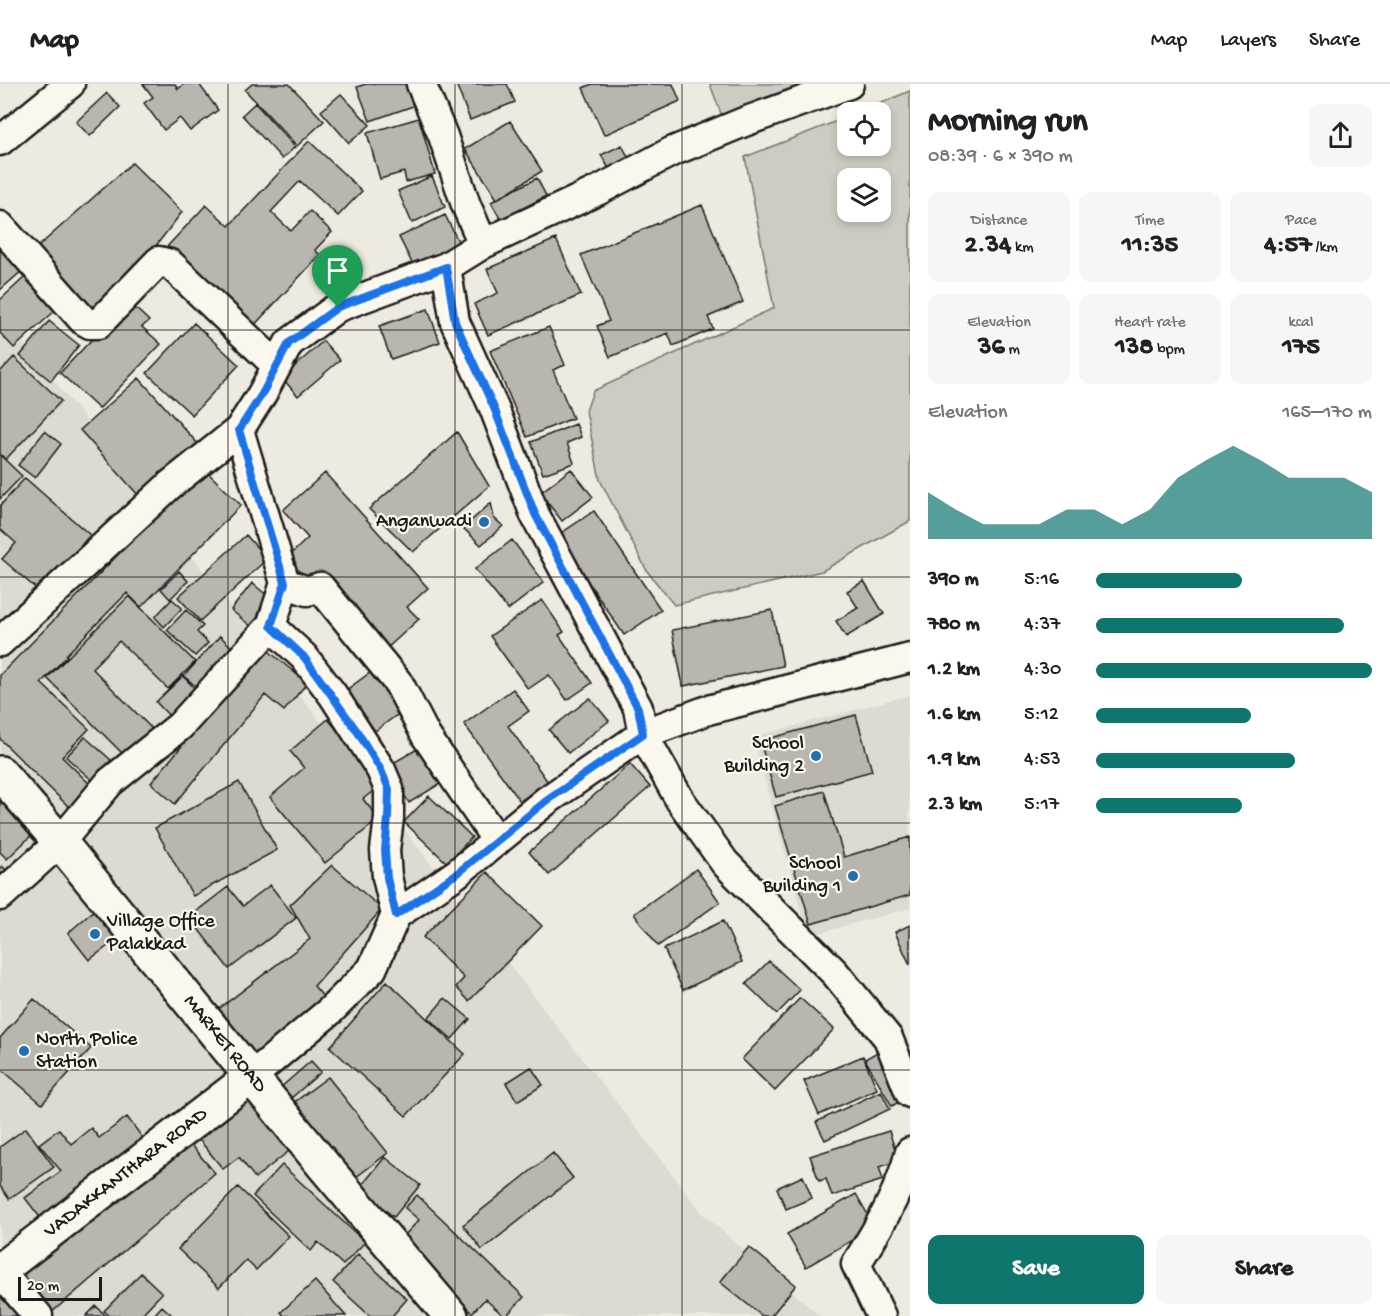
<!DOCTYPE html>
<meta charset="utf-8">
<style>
:root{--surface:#fff;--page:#f6f6f6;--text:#202124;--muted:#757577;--line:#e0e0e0;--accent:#0f766e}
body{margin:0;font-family:"Gochi Hand",sans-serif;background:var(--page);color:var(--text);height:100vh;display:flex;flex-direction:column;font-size:22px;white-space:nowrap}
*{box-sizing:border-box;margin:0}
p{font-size:20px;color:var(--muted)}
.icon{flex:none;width:33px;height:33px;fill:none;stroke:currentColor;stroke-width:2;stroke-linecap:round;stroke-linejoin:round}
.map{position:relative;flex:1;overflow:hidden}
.side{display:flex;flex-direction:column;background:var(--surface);width:480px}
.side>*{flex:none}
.buttons{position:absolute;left:837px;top:18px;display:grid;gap:12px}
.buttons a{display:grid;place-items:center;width:54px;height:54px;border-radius:12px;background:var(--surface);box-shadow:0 3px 9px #0003;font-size:30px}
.scale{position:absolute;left:18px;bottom:15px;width:84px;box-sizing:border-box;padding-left:6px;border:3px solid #1c1c1c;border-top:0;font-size:16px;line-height:21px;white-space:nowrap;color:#1c1c1c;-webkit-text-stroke:4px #fbf7ec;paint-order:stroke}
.pin{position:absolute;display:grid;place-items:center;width:51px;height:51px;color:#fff;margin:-62px -26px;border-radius:50% 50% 50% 0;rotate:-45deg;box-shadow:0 0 6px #0007}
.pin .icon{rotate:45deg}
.round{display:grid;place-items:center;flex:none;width:63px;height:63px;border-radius:12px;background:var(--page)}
.overview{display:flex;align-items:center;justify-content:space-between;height:102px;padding:0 18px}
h1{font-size:33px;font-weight:800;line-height:45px}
.metrics{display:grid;grid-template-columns:repeat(3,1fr);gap:9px;height:102px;padding:6px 18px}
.metrics div{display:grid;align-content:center;border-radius:12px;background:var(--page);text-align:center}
.metrics b{font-size:26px;font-weight:800}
.metrics small{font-size:16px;font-weight:400}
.metrics p{font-size:16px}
.chart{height:168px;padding:12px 18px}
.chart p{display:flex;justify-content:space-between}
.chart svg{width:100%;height:108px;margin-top:6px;fill:var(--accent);opacity:.7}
.primary-button{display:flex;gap:12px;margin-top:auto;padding:12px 18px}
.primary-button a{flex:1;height:69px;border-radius:12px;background:var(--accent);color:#fff;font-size:24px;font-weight:800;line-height:69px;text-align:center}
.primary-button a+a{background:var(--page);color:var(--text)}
ul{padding:0 18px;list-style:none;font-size:20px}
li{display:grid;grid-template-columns:96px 72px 1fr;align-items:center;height:45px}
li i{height:15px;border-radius:8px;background:var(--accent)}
header{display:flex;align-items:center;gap:36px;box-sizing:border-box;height:84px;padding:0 30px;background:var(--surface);border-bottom:2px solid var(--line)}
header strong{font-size:28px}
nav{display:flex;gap:33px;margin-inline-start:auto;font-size:21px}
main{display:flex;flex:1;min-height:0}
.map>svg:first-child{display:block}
</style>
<header>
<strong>Map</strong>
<nav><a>Map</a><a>Layers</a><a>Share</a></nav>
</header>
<main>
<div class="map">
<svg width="910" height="1232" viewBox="0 0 910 1232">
<rect width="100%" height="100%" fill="#eeeadf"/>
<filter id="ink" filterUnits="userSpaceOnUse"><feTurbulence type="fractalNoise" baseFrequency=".0167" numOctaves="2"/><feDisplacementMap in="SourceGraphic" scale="12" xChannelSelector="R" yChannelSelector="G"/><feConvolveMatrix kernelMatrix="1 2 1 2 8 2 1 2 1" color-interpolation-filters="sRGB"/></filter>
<g filter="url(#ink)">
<!-- built -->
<path fill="#dedad1" d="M0 231 82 331 703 1130 820 1232H0Z
M909 611 910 824 808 852 753 653Z"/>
<!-- green -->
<path fill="#ceccc2" stroke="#75746f" stroke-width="1.5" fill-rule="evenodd" d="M710 0H798L800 3 723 35Z
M910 7V437L822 487 674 521 647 487 600 396 586 327 593 307 774 224 745 73 847 33 848 62H880V28H860ZM848 94H880V128H848Z"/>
<!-- building -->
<path fill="#b9b6af" stroke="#1c1c1c" stroke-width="1.5" d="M143 0H175L178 5 184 0H199L218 26 190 47 180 34 164 46 144 19 153 13Z
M252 0H289L324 37 297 62 245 6Z
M366 0H405L413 22 370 37 357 3Z
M456 0H507L515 18 470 36Z
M592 0H673L680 17 604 51 583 4Z
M107 9 120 23 90 52 76 38Z
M341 10 370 41 349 59 321 27Z
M255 19 295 63 282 75 242 31Z
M419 34 435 90 406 98 404 88 380 95 367 49Z
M510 37 542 87 497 115 465 65Z
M309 57 362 107 338 132 300 97 271 128 291 147 310 127 332 148 315 166 320 171 248 248 163 167 206 121 229 142Z
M622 61 633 83 614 93 601 71Z
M132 79 182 128 100 234 31 169Z
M432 92 445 123 412 139 398 107Z
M537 94 546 112 501 136 491 118Z
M702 121 743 218 708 233 713 245 673 262 668 249 610 273 597 242 609 237 581 171Z
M445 131 460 161 414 183 399 153Z
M556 155 581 211 488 251 474 220 498 209 487 185Z
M0 159 23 186 0 206Z
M26 192 57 225 14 264 0 249V216Z
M128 217 149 237 142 243 161 260 99 325 60 289Z
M428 225 440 258 391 275 379 242Z
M49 237 79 261 51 297 20 272Z
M194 239 239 281 192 331 147 289Z
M549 243 565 281 553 286 573 334 527 353 490 267Z
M323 257 340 276 298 312 282 294Z
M14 273 61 317 6 375 0 370V288Z
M139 294 198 360 139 412 80 346Z
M576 340 581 353 567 359 574 379 543 390 531 358Z
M45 347 61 360 35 394 18 381Z
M457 348 489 402 413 468 369 425Z
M0 371 22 392 0 415Z
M203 384 241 421 141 523 127 509 66 571 67 572 41 599 89 645 62 673 96 706 74 728 0 655V591Z
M571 385 593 413 562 437 540 409Z
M325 389 428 504 407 523 419 535 385 566 314 504 287 474 308 454 283 426Z
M25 394 90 451 40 508 2 475 16 459 0 445V422Z
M491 419 494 434 503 442 481 461 463 444Z
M594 427 661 526 624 551 557 452Z
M246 451 267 475 200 537 178 513Z
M512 456 544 498 508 526 475 485Z
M179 487 188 497 170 515 161 505Z
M864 497 884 530 846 553 836 537 858 524 847 507Z
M252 499 274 517 253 544 231 526Z
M129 512 195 578 168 605 119 557 92 584 152 645 125 672 47 594Z
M172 515 182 524 164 543 155 533Z
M542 516 564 548 559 551 592 599 567 616 549 591 528 605 490 552Z
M186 526 203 542 197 548 208 559 195 572 167 546Z
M772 526 783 582 683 602 672 546Z
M220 552 238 569 202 608 184 592Z
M264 563 307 599 284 627 265 611 175 720 151 699Z
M375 585 405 625 375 647 345 607Z
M183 592 200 610 173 636 156 618Z
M513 605 529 627 508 642 548 698 520 717 464 640Z
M590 614 609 637 568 669 549 646Z
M856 631 872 687 776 713 760 657Z
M328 635 382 700 363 715 379 735 325 779 270 713 304 684 290 667Z
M85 653 111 676 92 696 66 673Z
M424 661 446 696 409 719 388 682Z
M630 680 650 703 549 791 529 768Z
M239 698 277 766 193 812 155 744Z
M0 706 38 745 7 775 0 768Z
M824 707 844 773 910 753V811L811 840 775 722Z
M429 712 472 753 447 779 404 738Z
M332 781 382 825 314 902 326 916 254 979 216 927 310 855 290 821Z
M2 782 13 793 0 807V784Z
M696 785 720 818 658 862 634 830Z
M487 788 542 842 469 917 456 903 464 894 423 853Z
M270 801 296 834 229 885 189 833 228 803 243 822Z
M98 823 123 851 89 876 68 849Z
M723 837 742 878 683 906 664 865Z
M910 841V881L895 848Z
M769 877 800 906 777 930 746 900Z
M387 897 465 970 406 1032 330 963Z
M445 914 470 935 452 955 428 934Z
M800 914 834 945 775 1007 742 975Z
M34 915 91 964 42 1020 0 984V954Z
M879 967 906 1014 892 1022 865 975Z
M863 972 877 1005 819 1031 804 997Z
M311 977 321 988 289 1016 280 1004Z
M531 983 543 1001 517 1017 506 999Z
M328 993 388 1069 352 1096 292 1020Z
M881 1007 890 1025 825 1056 816 1038Z
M247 1014 289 1067 255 1094 239 1073 223 1085 197 1053Z
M127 1033 148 1061 45 1140 25 1114 61 1087 39 1060 59 1045 71 1060 91 1044 99 1054Z
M26 1044 54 1083 9 1115 0 1102V1063Z
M889 1047 899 1077 879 1083 883 1096 832 1112 826 1095 819 1097 810 1072Z
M184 1053 215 1089 51 1229 20 1193Z
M553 1069 573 1094 482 1166 463 1141Z
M385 1073 420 1101 394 1133 359 1105Z
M282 1081 365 1158 343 1181 318 1158 311 1167 253 1112Z
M803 1092 812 1114 786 1125 777 1104Z
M238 1103 289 1152 256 1186 246 1176 219 1204 178 1165Z
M856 1110 875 1143 806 1183 787 1150Z
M417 1111 524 1213 506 1232H504L485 1215 472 1229 428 1187 401 1155 419 1136 405 1124Z
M749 1163 796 1201 771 1232H762L720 1198Z
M358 1170 407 1215 392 1232H370L333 1198Z
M141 1189 162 1209 140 1232H110L104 1227Z
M315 1197 346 1232H284L281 1228Z
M0 1208 22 1232H0Z
M96 1222 106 1232H86Z
M162 1222 173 1232H153Z"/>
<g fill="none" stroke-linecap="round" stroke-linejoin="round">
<!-- street casing -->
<g stroke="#1c1c1c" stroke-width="33">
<path id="street" d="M421 0 443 52 466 121 483 160
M0 57 70 0
M0 142 83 236 90 240H98L159 177 170 180 277 282
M446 183 455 238 494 324 535 431 638 624 643 650 680 716 725 779 835 889 888 954 910 1009
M285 499 307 507 320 503 399 600 426 652 497 757
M271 542 304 573 333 611 381 686 389 705V734L385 766 387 793 396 831
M0 558 170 401 239 346 262 310 289 259 338 223 446 183 483 160 599 106 671 68 744 38 849 0
M0 812 60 758 110 698 180 642 271 542 285 499 239 346
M251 993 330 927 372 885 396 831 456 790 546 717 643 650 708 626 910 574
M0 1188 38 1232
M881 1232 856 1180C878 1145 900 1108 910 1068"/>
</g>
<!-- secondary casing -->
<g stroke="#1c1c1c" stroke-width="38">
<g id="secondary">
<path id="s1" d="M0 689 60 758 324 1082 451 1232"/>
<path id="s2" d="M0 1186 251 993"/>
</g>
</g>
<!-- street -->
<use href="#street" stroke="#fbf7ec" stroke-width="28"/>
<!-- secondary -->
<use href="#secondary" stroke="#fbf7ec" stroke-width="33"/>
</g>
</g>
<g fill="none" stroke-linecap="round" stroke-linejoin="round" filter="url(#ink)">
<!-- route casing -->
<g stroke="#fff" stroke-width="12">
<path id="route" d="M446 183 455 238 494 324 535 430 638 624 643 650 546 717 456 790 396 831 387 794 385 766 388 734 389 705 381 686 357 647 304 573 271 542 285 499 239 346 262 310 289 259 338 223Z"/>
</g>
<!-- route -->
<use href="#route" stroke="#1a73e8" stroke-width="8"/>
</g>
<!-- grid -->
<path fill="none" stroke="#1c1c1c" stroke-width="1.5" stroke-opacity="0.55" d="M228 0V1232M455 0V1232M682 0V1232M0 246H910M0 493H910M0 739H910M0 986H910"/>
<!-- markers -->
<g fill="#1f6fb2" stroke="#fbf7ec" stroke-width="2">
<circle cx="484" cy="438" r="6"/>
<circle cx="816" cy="672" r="6"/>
<circle cx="853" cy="792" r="6"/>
<circle cx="95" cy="850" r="6"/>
<circle cx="24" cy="967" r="6"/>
</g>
<g text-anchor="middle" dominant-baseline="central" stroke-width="4.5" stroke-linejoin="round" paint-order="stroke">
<!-- poi labels -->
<g font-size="20" fill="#1c1c1c" stroke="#fbf7ec" text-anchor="end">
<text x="472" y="438">Anganwadi</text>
<text x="804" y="660">School<tspan x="804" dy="23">Building 2</tspan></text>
<text x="841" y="780">School<tspan x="841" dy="23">Building 1</tspan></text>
<text x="107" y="838" text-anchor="start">Village Office<tspan x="107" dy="23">Palakkad</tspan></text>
<text x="36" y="956" text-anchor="start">North Police<tspan x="36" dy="23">Station</tspan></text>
</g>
<!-- street labels -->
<g font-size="20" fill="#1c1c1c" stroke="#fbf7ec">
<text stroke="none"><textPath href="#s1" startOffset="352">MARKET ROAD</textPath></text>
<text stroke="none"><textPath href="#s2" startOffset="159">VADAKKANTHARA ROAD</textPath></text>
</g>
</g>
</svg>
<div class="buttons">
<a><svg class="icon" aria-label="locate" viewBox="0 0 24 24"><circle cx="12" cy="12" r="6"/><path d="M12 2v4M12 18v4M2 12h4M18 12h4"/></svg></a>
<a><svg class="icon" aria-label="layers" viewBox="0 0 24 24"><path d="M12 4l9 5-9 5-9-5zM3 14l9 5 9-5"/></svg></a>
</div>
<div class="scale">20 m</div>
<div class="pin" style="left:338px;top:223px;background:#1e9e55"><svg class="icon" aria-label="arrive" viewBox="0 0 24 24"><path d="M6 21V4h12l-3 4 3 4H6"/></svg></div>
</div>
<section class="side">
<div class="overview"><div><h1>Morning run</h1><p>08:39 · 6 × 390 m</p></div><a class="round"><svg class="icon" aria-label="share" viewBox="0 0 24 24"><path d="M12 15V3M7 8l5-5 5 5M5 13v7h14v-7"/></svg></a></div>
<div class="metrics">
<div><p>Distance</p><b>2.34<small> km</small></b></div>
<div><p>Time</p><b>11:35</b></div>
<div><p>Pace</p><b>4:57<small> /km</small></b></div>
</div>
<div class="metrics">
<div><p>Elevation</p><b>36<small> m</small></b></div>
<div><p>Heart rate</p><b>138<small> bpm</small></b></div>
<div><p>kcal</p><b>175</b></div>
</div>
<div class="chart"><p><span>Elevation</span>165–170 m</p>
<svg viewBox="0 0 160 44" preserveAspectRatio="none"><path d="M0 44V25L10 32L20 38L30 38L40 38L50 32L60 32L70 38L80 32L90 19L100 12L110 6L120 12L130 19L140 19L150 19L160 25V44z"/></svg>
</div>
<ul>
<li><b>390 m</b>5:16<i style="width:53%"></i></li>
<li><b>780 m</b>4:37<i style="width:90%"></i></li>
<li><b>1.2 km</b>4:30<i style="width:100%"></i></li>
<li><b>1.6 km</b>5:12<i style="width:56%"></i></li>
<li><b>1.9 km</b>4:53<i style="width:72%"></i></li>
<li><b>2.3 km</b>5:17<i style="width:53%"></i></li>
</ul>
<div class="primary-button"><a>Save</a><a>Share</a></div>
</section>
</main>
